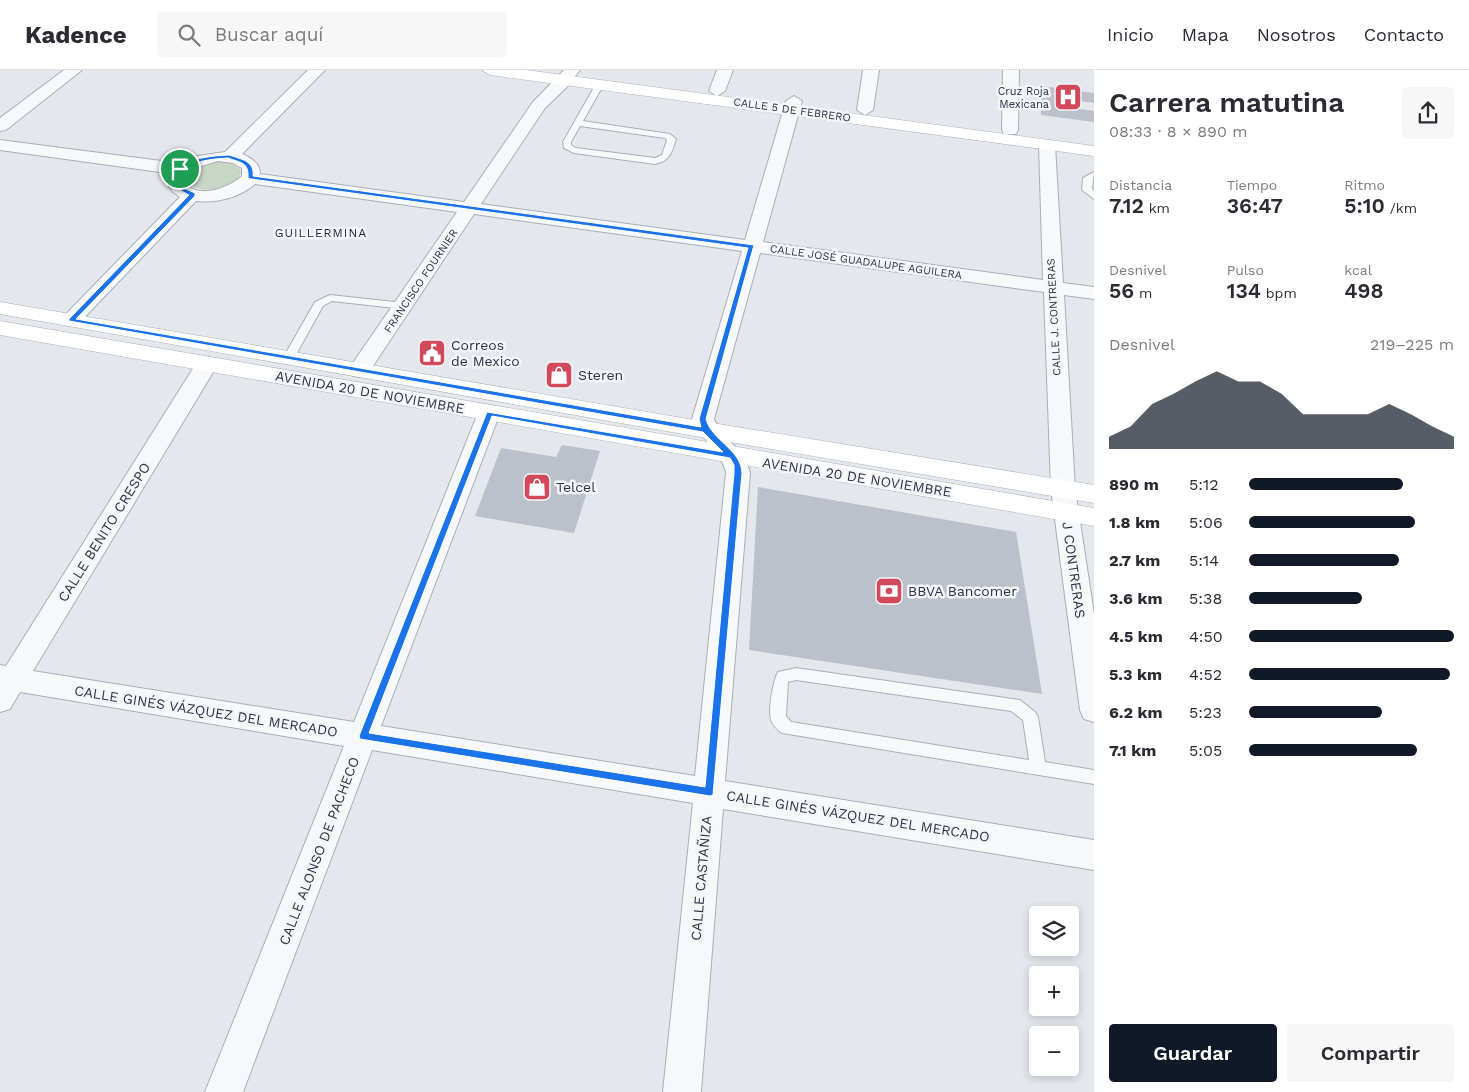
<!DOCTYPE html>
<html lang="es">
<meta charset="utf-8">
<style>
:root{--surface:#fff;--page:#f7f7f7;--text:#2b2b33;--muted:#7c7c81;--line:#e1e1e2;--accent:#111827}
body{margin:0;font-family:"Work Sans",sans-serif;background:var(--page);color:var(--text);height:100vh;display:flex;flex-direction:column;font-size:19px;white-space:nowrap}
*{box-sizing:border-box;margin:0}
p{font-size:16px;color:var(--muted)}
.icon{flex:none;width:28px;height:28px;fill:none;stroke:currentColor;stroke-width:2;stroke-linecap:round;stroke-linejoin:round}
.map{position:relative;flex:1;overflow:hidden}
.side{display:flex;flex-direction:column;background:var(--surface);width:375px}
.side>*{flex:none}
.tools{position:absolute;left:1029px;top:836px;display:grid;gap:10px}
.tools a{display:grid;place-items:center;width:50px;height:50px;border-radius:5px;background:var(--surface);box-shadow:0 2px 8px #0003;font-size:25px}
.pin{position:absolute;display:grid;place-items:center;width:42px;height:42px;color:#fff;margin:-21px;border:2px solid #fff;border-radius:50%;box-shadow:0 1px 5px #0007}
.round{display:grid;place-items:center;flex:none;width:52px;height:52px;border-radius:5px;background:var(--page)}
.summary{display:flex;align-items:center;justify-content:space-between;height:85px;padding:0 15px}
h1{font-size:28px;font-weight:600;line-height:38px}
.figures{display:grid;grid-template-columns:repeat(3,1fr);gap:8px;height:85px;padding:5px 15px}
.figures div{display:grid;align-content:center}
.figures b{font-size:21px;font-weight:600}
.figures small{font-size:14px;font-weight:400}
.figures p{font-size:14px}
.chart{height:140px;padding:10px 15px}
.chart p{display:flex;justify-content:space-between}
.chart svg{width:100%;height:90px;margin-top:5px;fill:var(--accent);opacity:.7}
.action{display:flex;gap:10px;margin-top:auto;padding:10px 15px}
.action a{flex:1;height:58px;border-radius:5px;background:var(--accent);color:#fff;font-size:20px;font-weight:600;line-height:58px;text-align:center}
.action a+a{background:var(--page);color:var(--text)}
ul{padding:0 15px;list-style:none;font-size:16px}
li{display:grid;grid-template-columns:80px 60px 1fr;align-items:center;height:38px}
li i{height:12px;border-radius:6px;background:var(--accent)}
header{display:flex;align-items:center;gap:30px;box-sizing:border-box;height:70px;padding:0 25px;background:var(--surface);border-bottom:1px solid var(--line)}
header strong{font-size:24px}
nav{display:flex;gap:28px;margin-inline-start:auto;font-size:18px}
.search{width:350px;height:45px;background:var(--page);display:flex;align-items:center;gap:12px;box-sizing:border-box;padding:0 18px;border-radius:5px;color:var(--muted);font-size:19px}
main{display:flex;flex:1;min-height:0}
.map>svg:first-child{display:block}
</style>
<header>
<strong>Kadence</strong>
<div class="search"><svg class="icon" aria-label="search" viewBox="0 0 24 24"><circle cx="10" cy="10" r="6"/><path d="M15 15l6 6"/></svg>Buscar aquí</div>
<nav><a>Inicio</a><a>Mapa</a><a>Nosotros</a><a>Contacto</a></nav>
</header>
<main>
<div class="map">
<svg width="1094" height="1022" viewBox="0 0 1094 1022">
<rect width="100%" height="100%" fill="#e4e7ec"/>
<!-- green -->
<path fill="#c9d6c5" d="M215 92 232 93 241 100 239 109C224 118 204 126 188 113L186 109 192 100Z"/>
<!-- building -->
<path fill="#bbc0ca" d="M1042 16 1094 23V33L1079 31V39L1094 41V52L1041 45Z
M562 375 600 381 574 463 475 446 501 378 556 387Z
M758 417 1016 462 1042 624 749 580Z"/>
<g fill="none" stroke-linecap="round" stroke-linejoin="round">
<!-- lane casing -->
<g stroke="#a9aeb7" stroke-width="2">
<path id="lane" d="M597 12 604 14 583 51 670 64 676 69C672 82 670 91 655 94L574 83 564 78 563 72ZM580 56 665 68 667 70 662 85 655 88 576 78 571 75V72Z
M1094 102 1092 119 1094 121V129L1082 120 1083 108Z
M330 225 404 233 409 236 404 239 332 231 323 236 293 290H285L283 288 315 232Z
M796 598 1020 630 1035 642 1038 647 1045 692 1094 700V714L782 663C777 659 773 656 771 650 768 640 773 611 778 602ZM796 610 1011 641 1023 650 1029 690 791 652 786 646 788 612Z"/>
</g>
<!-- street casing -->
<g stroke="#a9aeb7" stroke-width="2">
<path id="street" d="M64 0H82L6 60 0 61V48Z
M308 0H325L242 84C251 88 260 93 260 104L464 132 533 32 564 0H580L566 18 545 38 481 134 745 170 786 31 794 26 802 31 763 172 1043 210 1039 75 1041 71H1053L1055 75 1063 213 1094 217V229L1064 225 1075 419 1094 544V652L1084 649 1080 640 1051 419 1044 222 760 183 714 349C723 370 745 379 750 403L725 711 1094 770V800L723 739 701 1022H663L693 733 372 680 243 1022H205L344 676 20 622 10 639 0 642V595L6 596 199 289 207 287 215 289 218 294 33 601 354 652 478 343 481 338 489 336 497 338 500 343 381 656 695 706 726 403C722 382 700 369 692 349L742 181 474 144 367 305 359 307 351 305 348 300 457 142 255 114C239 128 217 133 196 131L78 254 71 256 64 254 61 250 64 246 180 127 173 122 165 111 167 103 0 80V70L177 93 198 86 225 82ZM218 91 233 93 242 98V106C227 119 197 130 183 111V106L192 99Z
M717 0H733L725 21 717 26 709 21Z
M863 0H879L873 40 865 45 857 40Z
M1003 0H1019L1018 60 1016 64H1004L1002 60Z"/>
</g>
<!-- secondary casing -->
<g stroke="#a9aeb7" stroke-width="1">
<path id="secondary" d="M482 0H526L1094 76V86L490 5Z
M0 232 706 352 1094 415V433L706 368 0 244Z
M0 251 1094 438V456L0 265Z"/>
</g>
<!-- lane -->
<use href="#lane" fill="#f7f8fa" fill-rule="evenodd"/>
<!-- street -->
<use href="#street" fill="#f7f8fa" fill-rule="evenodd"/>
<!-- secondary -->
<use href="#secondary" fill="#fff" fill-rule="evenodd"/>
</g>
<!-- route -->
<path fill="#1a73e8" stroke="#fff" fill-rule="evenodd" d="M229 85C241 89 255 91 253 106L754 175 706 349C712 371 741 379 742 403L713 725 710 726 360 669 359 666 487 342 723 382 703 362 69 251V249L189 125 174 117 172 105C185 88 209 86 229 85ZM228 88C241 93 249 92 248 108L251 109 748 178 699 349 701 357 76 249 195 126V123L179 116 178 105C189 91 211 89 228 88ZM492 346 730 388 734 395V403L705 717 369 663Z"/>
<!-- icons -->
<defs>
<g id="hospital-square" transform="scale(1.4375)"><rect x="-9" y="-9" width="18" height="18" rx="4" fill="#d1495b" stroke="#f4f6f9"/><path d="M-5-5h3v3.5h4V-5h3V5h-3V1.5h-4V5h-3Z" fill="#fff"/></g>
<g id="civic-square" transform="scale(1.4375)"><rect x="-9" y="-9" width="18" height="18" rx="4" fill="#d1495b" stroke="#f4f6f9"/><path d="M-.6-6.5H3V-4.5H.6V-3L4-1V1h2V6H-6V1h2V-1L-.6-3ZM-1.2 2.5V6h2.4V2.5Z" fill="#fff"/></g>
<g id="shop-square" transform="scale(1.4375)"><rect x="-9" y="-9" width="18" height="18" rx="4" fill="#d1495b" stroke="#f4f6f9"/><path d="M-5-2.5h2.3a2.7 3.5 0 0 1 5.4 0H5L5.5 6h-11ZM-1.5-2.5h3a1.5 2.3 0 0 0-3 0Z" fill="#fff"/></g>
<g id="bank-square" transform="scale(1.4375)"><rect x="-9" y="-9" width="18" height="18" rx="4" fill="#d1495b" stroke="#f4f6f9"/><path d="M-6-4H6V4H-6ZM0-2.3a2.3 2.3 0 1 0 0 4.6a2.3 2.3 0 1 0 0-4.6Z" fill="#fff"/></g>
</defs>
<g fill-rule="evenodd">
<use href="#hospital-square" x="1068" y="27"/>
<use href="#civic-square" x="432" y="283"/>
<use href="#shop-square" x="559" y="305"/>
<use href="#shop-square" x="537" y="417"/>
<use href="#bank-square" x="889" y="521"/>
</g>
<g text-anchor="middle" dominant-baseline="central" stroke-width="5" stroke-linejoin="round" paint-order="stroke">
<!-- far-poi labels -->
<g font-size="11" fill="#2b3445" stroke="#f4f6f9" text-anchor="end">
<text x="1049" y="21">Cruz Roja<tspan x="1049" dy="13">Mexicana</tspan></text>
</g>
<!-- far-street labels -->
<g font-size="11" fill="#2b3445" stroke="#f4f6f9">
<text transform="translate(792 40) rotate(8)">CALLE 5 DE FEBRERO</text>
<text transform="translate(866 192) rotate(8)">CALLE JOSÉ GUADALUPE AGUILERA</text>
<text transform="translate(421 211) rotate(-56)">FRANCISCO FOURNIER</text>
<text transform="translate(1054 247) rotate(-93)">CALLE J. CONTRERAS</text>
</g>
<!-- far-neighbourhood labels -->
<g font-size="12" letter-spacing="1" fill="#1d2536" stroke="#f4f6f9">
<text x="321" y="163">GUILLERMINA</text>
</g>
<!-- poi labels -->
<g font-size="14" fill="#2b3445" stroke="#f4f6f9" text-anchor="start">
<text x="451" y="275">Correos<tspan x="451" dy="16">de Mexico</tspan></text>
<text x="578" y="305">Steren</text>
<text x="556" y="417">Telcel</text>
<text x="908" y="521">BBVA Bancomer</text>
</g>
<!-- street labels -->
<g font-size="14" fill="#2b3445" stroke="#f4f6f9">
<text transform="translate(370 322) rotate(10)">AVENIDA 20 DE NOVIEMBRE</text>
<text transform="translate(857 407) rotate(9)">AVENIDA 20 DE NOVIEMBRE</text>
<text transform="translate(104 462) rotate(-58)">CALLE BENITO CRESPO</text>
<text transform="translate(1074 500) rotate(82)">J CONTRERAS</text>
<text transform="translate(206 641) rotate(9)">CALLE GINÉS VÁZQUEZ DEL MERCADO</text>
<text transform="translate(858 746) rotate(9)">CALLE GINÉS VÁZQUEZ DEL MERCADO</text>
<text transform="translate(319 781) rotate(-69)">CALLE ALONSO DE PACHECO</text>
<text transform="translate(701 808) rotate(-85)">CALLE CASTAÑIZA</text>
</g>
</g>
</svg>
<div class="tools">
<a><svg class="icon" aria-label="layers" viewBox="0 0 24 24"><path d="M12 4l9 5-9 5-9-5zM3 14l9 5 9-5"/></svg></a>
<a>+</a>
<a>−</a>
</div>
<div class="pin" style="left:180px;top:99px;background:#1e9e55"><svg class="icon" aria-label="arrive" viewBox="0 0 24 24"><path d="M6 21V4h12l-3 4 3 4H6"/></svg></div>
</div>
<section class="side">
<div class="summary"><div><h1>Carrera matutina</h1><p>08:33 · 8 × 890 m</p></div><a class="round"><svg class="icon" aria-label="share" viewBox="0 0 24 24"><path d="M12 15V3M7 8l5-5 5 5M5 13v7h14v-7"/></svg></a></div>
<div class="figures">
<div><p>Distancia</p><b>7.12<small> km</small></b></div>
<div><p>Tiempo</p><b>36:47</b></div>
<div><p>Ritmo</p><b>5:10<small> /km</small></b></div>
</div>
<div class="figures">
<div><p>Desnivel</p><b>56<small> m</small></b></div>
<div><p>Pulso</p><b>134<small> bpm</small></b></div>
<div><p>kcal</p><b>498</b></div>
</div>
<div class="chart"><p><span>Desnivel</span>219–225 m</p>
<svg viewBox="0 0 160 44" preserveAspectRatio="none"><path d="M0 44V38L10 33L20 22L30 17L40 11L50 6L60 11L70 11L80 17L90 27L100 27L110 27L120 27L130 22L140 27L150 33L160 38V44z"/></svg>
</div>
<ul>
<li><b>890 m</b>5:12<i style="width:75%"></i></li>
<li><b>1.8 km</b>5:06<i style="width:81%"></i></li>
<li><b>2.7 km</b>5:14<i style="width:73%"></i></li>
<li><b>3.6 km</b>5:38<i style="width:55%"></i></li>
<li><b>4.5 km</b>4:50<i style="width:100%"></i></li>
<li><b>5.3 km</b>4:52<i style="width:98%"></i></li>
<li><b>6.2 km</b>5:23<i style="width:65%"></i></li>
<li><b>7.1 km</b>5:05<i style="width:82%"></i></li>
</ul>
<div class="action"><a>Guardar</a><a>Compartir</a></div>
</section>
</main>
